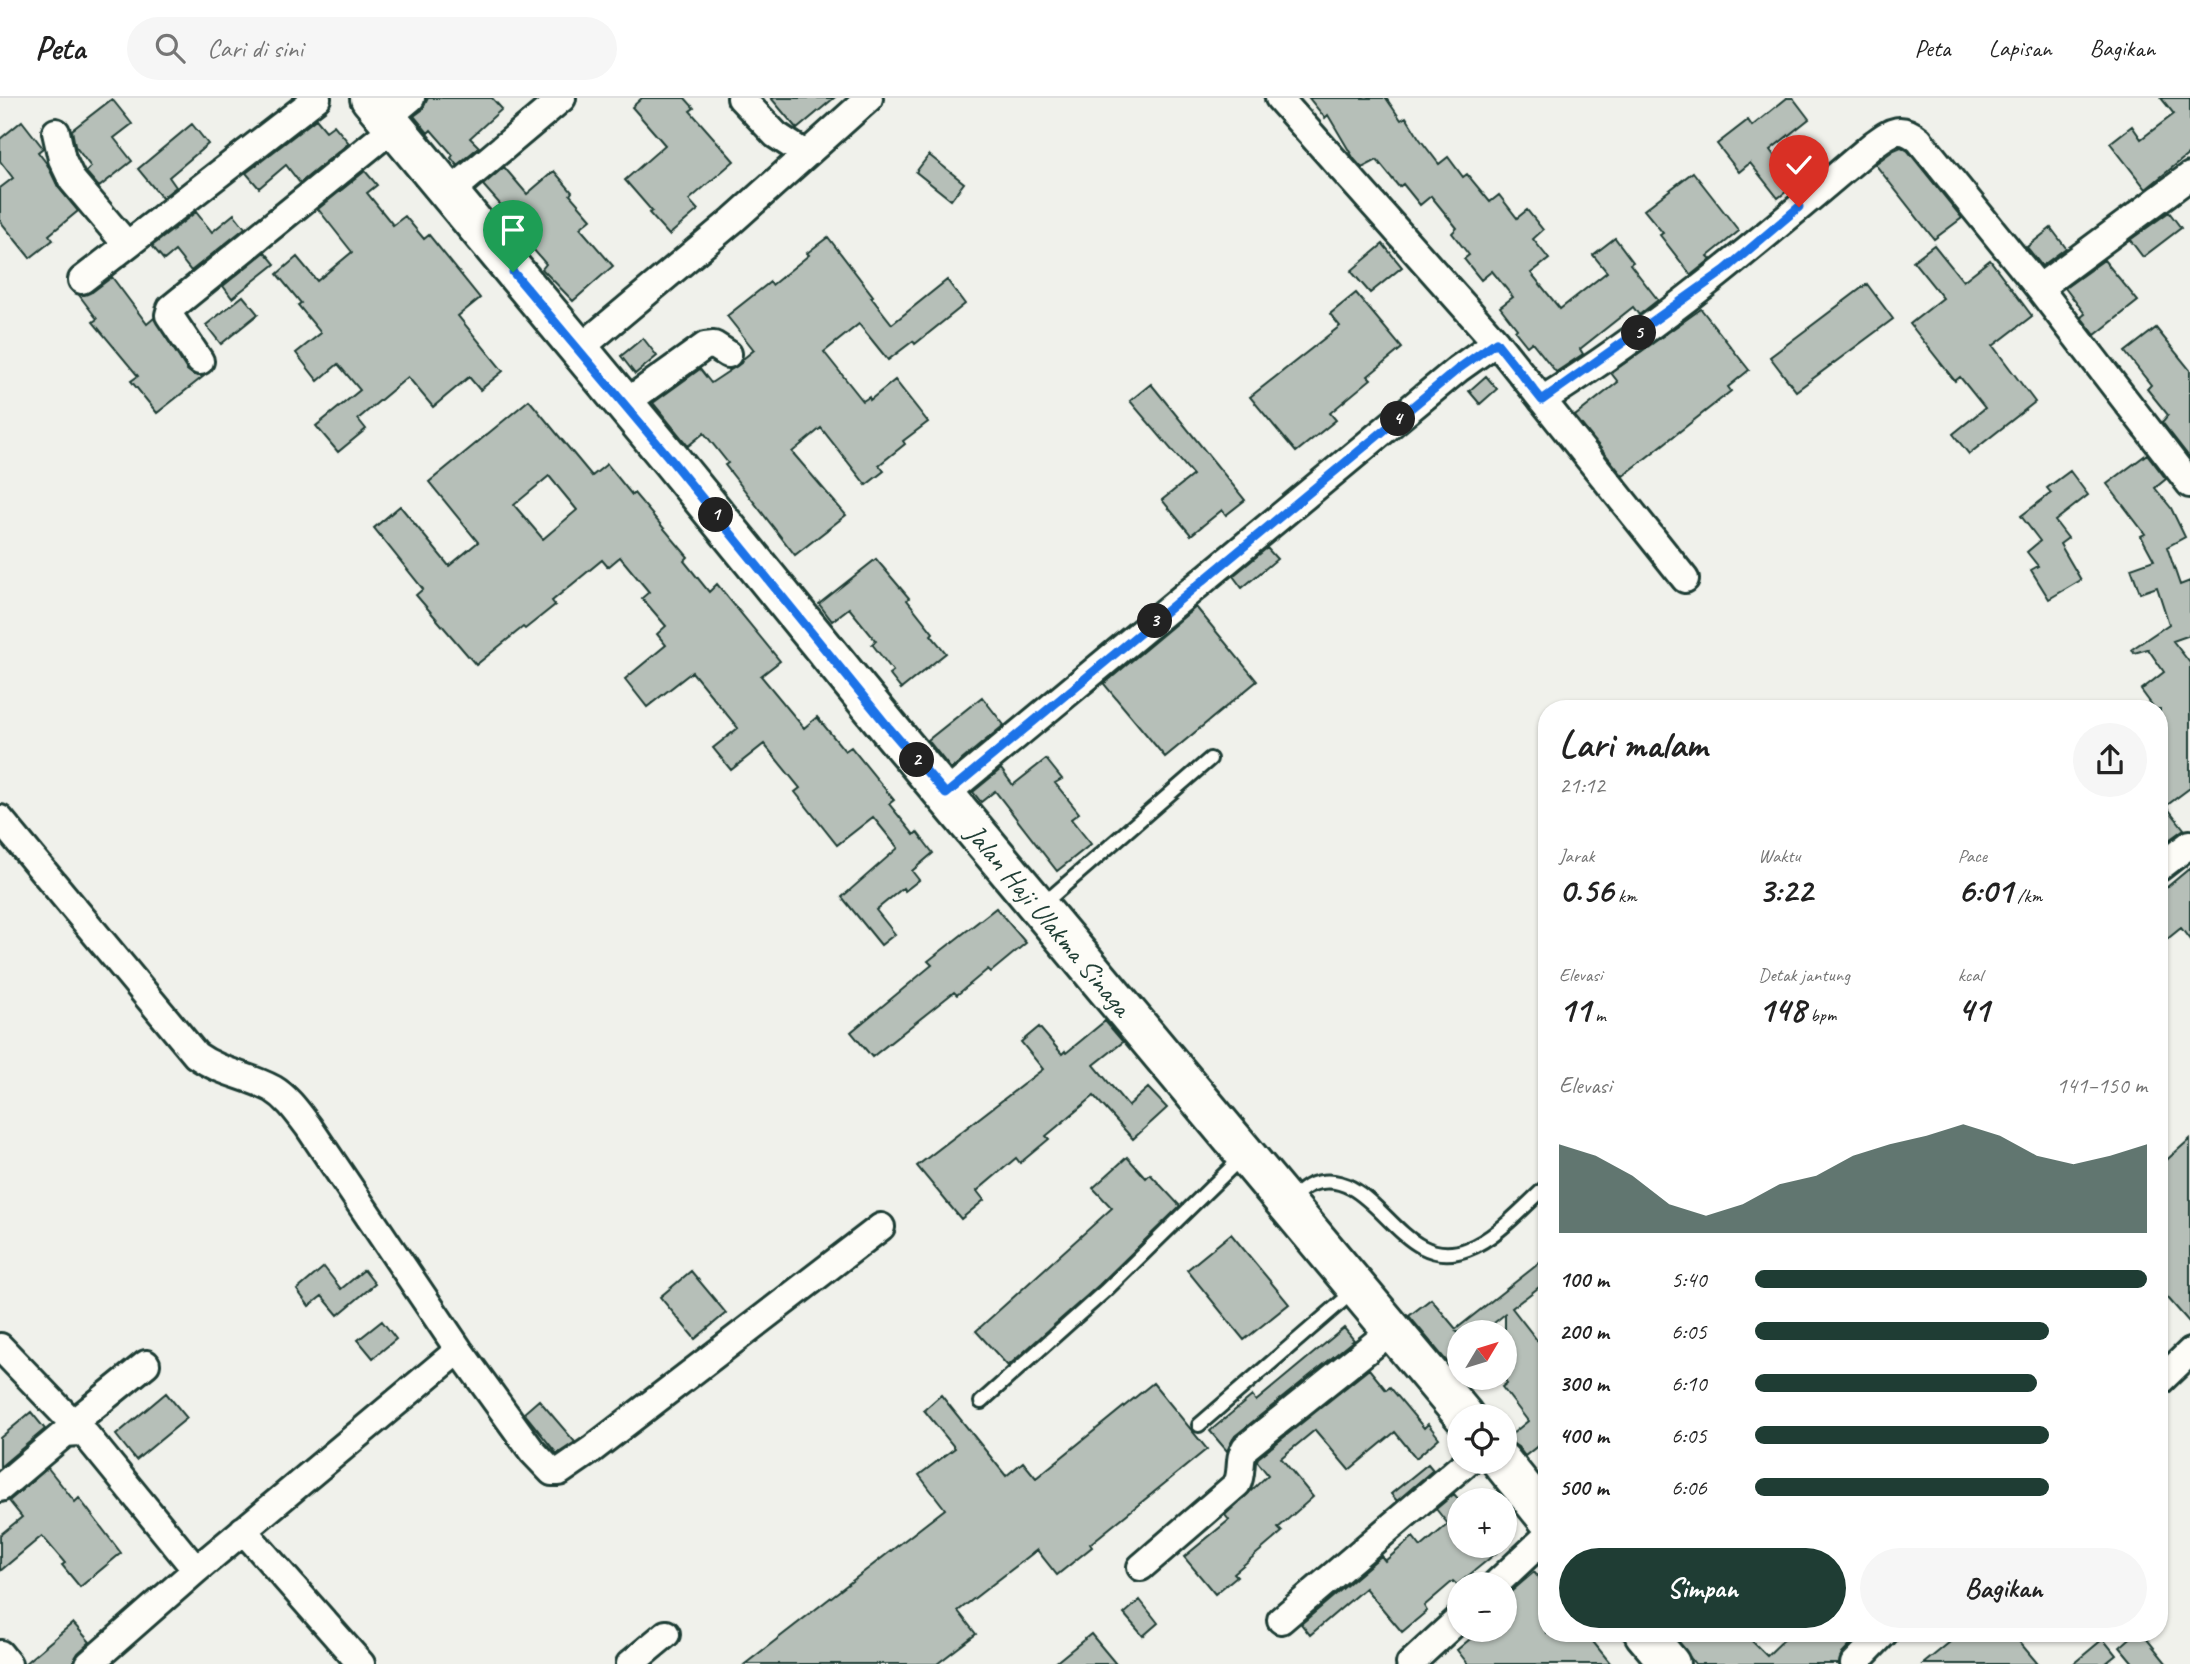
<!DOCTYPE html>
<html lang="id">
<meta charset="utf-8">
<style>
:root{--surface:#fff;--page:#f6f6f6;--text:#222;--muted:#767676;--line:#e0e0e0;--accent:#1f3d34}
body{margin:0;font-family:Caveat,sans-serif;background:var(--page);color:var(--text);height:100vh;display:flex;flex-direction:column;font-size:26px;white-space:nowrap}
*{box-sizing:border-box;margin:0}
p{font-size:23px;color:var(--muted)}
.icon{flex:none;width:38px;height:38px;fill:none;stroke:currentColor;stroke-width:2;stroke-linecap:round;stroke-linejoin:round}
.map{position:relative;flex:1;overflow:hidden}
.drawer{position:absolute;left:1538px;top:602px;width:630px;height:942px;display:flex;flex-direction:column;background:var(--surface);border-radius:28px;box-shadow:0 2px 5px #0004}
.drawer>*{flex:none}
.needle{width:46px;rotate:52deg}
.fabs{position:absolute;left:1447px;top:1222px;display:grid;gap:14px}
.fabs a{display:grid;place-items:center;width:70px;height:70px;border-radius:50%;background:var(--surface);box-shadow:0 2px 5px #0004;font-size:35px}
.pin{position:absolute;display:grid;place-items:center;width:60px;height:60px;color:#fff;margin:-72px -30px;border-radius:50% 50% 50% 0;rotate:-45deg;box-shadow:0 0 7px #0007}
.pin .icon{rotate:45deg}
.km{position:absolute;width:35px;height:35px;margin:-18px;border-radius:50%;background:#222;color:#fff;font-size:19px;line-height:35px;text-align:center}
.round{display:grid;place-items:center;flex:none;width:74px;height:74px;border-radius:37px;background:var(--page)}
.summary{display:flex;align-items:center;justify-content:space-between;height:119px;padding:0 21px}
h1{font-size:38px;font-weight:700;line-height:52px}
.figures{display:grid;grid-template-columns:repeat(3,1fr);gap:10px;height:119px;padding:7px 21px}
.figures div{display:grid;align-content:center}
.figures b{font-size:35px;font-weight:700}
.figures small{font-size:19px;font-weight:400}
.figures p{font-size:19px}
.chart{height:196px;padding:14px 21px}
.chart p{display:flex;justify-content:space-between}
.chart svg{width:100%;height:126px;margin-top:7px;fill:var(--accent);opacity:.7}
.primary-button{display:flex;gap:14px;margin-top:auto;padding:14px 21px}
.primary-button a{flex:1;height:80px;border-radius:42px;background:var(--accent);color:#fff;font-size:28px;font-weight:700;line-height:80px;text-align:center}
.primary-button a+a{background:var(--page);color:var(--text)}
ul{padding:0 21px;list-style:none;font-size:23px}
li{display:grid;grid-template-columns:112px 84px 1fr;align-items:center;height:52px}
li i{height:18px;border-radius:9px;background:var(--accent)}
header{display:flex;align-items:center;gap:42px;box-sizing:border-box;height:98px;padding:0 35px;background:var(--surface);border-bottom:2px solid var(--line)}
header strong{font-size:33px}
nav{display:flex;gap:38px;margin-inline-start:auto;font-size:24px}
.search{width:490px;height:63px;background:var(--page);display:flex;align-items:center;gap:18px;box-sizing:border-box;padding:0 24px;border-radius:38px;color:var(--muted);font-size:26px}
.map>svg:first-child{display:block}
</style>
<header>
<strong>Peta</strong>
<div class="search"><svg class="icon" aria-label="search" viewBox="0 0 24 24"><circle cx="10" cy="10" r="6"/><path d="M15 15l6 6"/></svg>Cari di sini</div>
<nav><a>Peta</a><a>Lapisan</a><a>Bagikan</a></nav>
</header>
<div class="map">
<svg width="2190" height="1566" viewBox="0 0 2190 1566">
<rect width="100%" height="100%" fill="#f0f1eb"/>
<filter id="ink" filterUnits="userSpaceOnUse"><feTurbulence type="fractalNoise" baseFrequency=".0143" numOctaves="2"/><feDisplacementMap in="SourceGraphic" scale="14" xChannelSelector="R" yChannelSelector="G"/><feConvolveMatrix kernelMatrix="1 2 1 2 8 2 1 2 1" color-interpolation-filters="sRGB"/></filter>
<g filter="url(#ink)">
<!-- building -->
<path fill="#b6bfb8" stroke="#1f3d34" stroke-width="2" fill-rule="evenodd" d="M428 0H492L502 11 470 40 479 49 457 67 451 60 453 57 431 32 428 35 414 18 422 12Z
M642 0H685L694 10 690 13 734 63 689 102 698 112 669 137 649 115 652 113 625 82 665 47 632 9Z
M771 0H834L797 31Z
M1309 0H1386L1401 22 1406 19 1419 40 1439 66 1448 59 1463 79 1467 76 1490 104 1499 97 1517 120 1527 112 1543 132 1533 141 1549 161 1531 175 1560 211 1607 174 1593 157 1615 140 1633 164 1630 166 1658 202 1639 217 1633 209 1580 251 1583 256 1556 274 1532 244 1527 248 1515 233 1517 231 1500 209 1513 199 1492 173 1481 182 1464 161 1469 157 1452 135 1457 130 1431 98 1420 107 1403 86 1399 89 1377 62 1362 70 1354 61 1328 17 1325 20Z
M1787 0H1793L1809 21 1770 52 1796 86 1778 100 1750 65 1739 74 1717 46 1748 22 1752 28Z
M2161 0H2190V55L2146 91 2110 45 2132 28 2141 41 2174 16Z
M112 1 132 26 114 40 132 63 99 89 86 74 91 69 75 48 72 32Z
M316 21 326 33 334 27 349 45 300 85 286 67 259 90 246 75Z
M22 23 43 50 38 54 47 66 58 89 78 113 49 137 53 142 30 160 0 123V90L13 80 0 63V41Z
M192 26 208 46 169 79 176 89 162 100 138 71Z
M1901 49 1908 53 1962 120 1934 141 1875 66 1894 52Z
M929 57 964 85 951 102 916 74Z
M504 69 527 96 554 73 572 94 570 97 591 121 580 130 613 168 573 203 542 171 546 166 526 143 528 141 505 115 507 114 483 87Z
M365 73 377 87 367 95 393 127 405 118 424 141 429 137 480 200 458 218 503 273 480 292 469 279 433 309 408 279 358 321 366 331 338 354 316 328 360 292 338 266 318 283 296 255 321 235 298 207 301 205 277 176 297 159 317 183 352 154 318 111Z
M1693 74 1739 133 1708 158 1711 161 1691 177 1660 137 1663 135 1644 112Z
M196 114 212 134 234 116 245 130 191 173 175 153 164 162 152 148Z
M2169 114 2181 130 2143 159 2130 142Z
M2051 130 2066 150 2042 168 2027 149Z
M828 139 873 198 871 199 892 226 947 182 965 206 915 246 913 243 888 262 859 226 824 254 863 303 869 299 870 302 895 282 928 324 903 343 905 346 879 367 884 373 866 387 821 330 792 354 846 417 795 457 725 367 728 365 704 335 688 348 653 305 700 271 711 285 741 265 743 261 754 252 727 218 770 184 772 187 809 157 807 155Z
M1383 146 1402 169 1370 195 1351 173Z
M1934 147 1963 183 1990 162 2032 218 1993 248 2035 304 1969 356 1953 336 1985 310 1960 279 1955 283 1910 226 1943 200 1913 163Z
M265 154 275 166 232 200 223 188Z
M2104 162 2138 203 2095 237 2081 219 2085 216 2065 190Z
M112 179 147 226 154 220 187 272 194 277 204 278 157 315 131 283 138 278 93 224 97 221 79 197 92 194Z
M1867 186 1893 221 1796 293 1770 259Z
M1356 195 1402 250 1368 278 1371 281 1330 315 1336 322 1296 354 1250 299 1340 228 1330 216Z
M243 198 258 216 221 246 206 227Z
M1701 211 1749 272 1728 289 1731 293 1623 378 1575 318 1618 284 1611 275Z
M2156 230 2190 272V360L2162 324 2168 317 2147 291 2151 287 2125 254Z
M643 240 657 258 635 276 621 258Z
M1486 278 1497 291 1480 306 1469 293Z
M1151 286 1245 402 1226 417 1222 412 1191 437 1162 402 1193 377 1130 303Z
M529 302 592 378 607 366 632 397 634 395 688 459 684 463 709 494 717 486 780 563 761 578 804 630 817 619 845 653 851 649 894 702 889 706 914 737 917 734 933 755 912 773 919 782 905 793 903 790 876 812 895 836 881 847 842 799 898 750 873 719 837 747 795 694 800 690 764 646 731 672 713 650 738 630 692 574 647 609 625 581 666 547 657 536 666 528 642 500 649 494 620 459 608 469 602 462 552 503 555 507 525 531 523 529 476 567 416 497 423 491 374 430 400 408 449 468 478 444 429 384ZM549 378 577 412 543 441 514 407Z
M2147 356 2166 381 2155 390 2171 410 2185 439 2167 449 2180 487 2190 483V537L2173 543 2190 565V690L2166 708 2184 731 2166 744 2160 735V611H2155L2141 592 2164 574 2148 551 2134 555 2132 551 2169 526 2157 489 2140 495 2131 470 2154 462 2141 438 2145 436 2107 386Z
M2070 373 2088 397 2055 423 2068 440 2060 446 2081 482 2049 501 2031 472 2038 468 2027 454 2040 443 2021 418 2051 395 2047 390Z
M1267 450 1277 461 1242 490 1233 478Z
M876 461 909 500 907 502 933 535 931 537 946 555 901 591 889 576 893 573 872 546 876 543 849 510 832 523 819 506Z
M1196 509 1257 583 1165 659 1104 586Z
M982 599 1004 627 951 671 928 642Z
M1046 661 1062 681 1055 685 1079 715 1071 721 1091 746 1057 773 995 693 981 704 973 694 1001 671 1013 687Z
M2190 770V842L2181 830 2160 847V795Z
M996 810 1026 845 991 874 988 871 957 897 954 894 872 959 851 934 932 867 928 863Z
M1105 923 1123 944 1094 967 1128 1008 1148 990 1167 1010 1133 1041 1094 998 1046 1038 1049 1041 1020 1065 1016 1060 977 1093 984 1102 961 1121 917 1068 1043 971 1021 944 1039 929 1062 956 1065 953 1066 955Z
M2190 1041V1225L2160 1191V1068Z
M1127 1059 1146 1080 1150 1076 1180 1108 1099 1187 1008 1268 976 1233 1112 1110 1093 1090Z
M1231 1136 1289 1206 1244 1242 1187 1172Z
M1547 1159V1183L1512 1210 1547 1255V1347L1544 1343 1525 1358 1518 1349 1506 1341 1528 1323 1502 1289 1507 1285 1505 1282V1216L1483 1234H1457L1460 1236V1257L1448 1265 1409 1218 1431 1201 1456 1231Z
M324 1169 341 1191 364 1172 375 1186 338 1217 322 1198 309 1208 297 1192Z
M691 1173 726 1215 695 1241 660 1199Z
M382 1223 396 1241 373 1260 358 1242Z
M1344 1230 1354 1242 1235 1338 1227 1353 1210 1333 1252 1298 1256 1303Z
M1369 1271 1386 1292 1390 1289 1424 1330 1428 1326 1439 1340 1416 1360 1395 1334 1349 1372 1315 1332 1281 1360 1313 1399 1278 1430 1282 1434 1234 1475 1237 1478 1215 1496 1184 1459 1229 1422 1225 1417 1268 1377 1257 1363 1258 1360Z
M1153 1285 1207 1351 1090 1446 1092 1449 1057 1477 1037 1452 958 1513 976 1536 937 1566H745L945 1411 919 1377 955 1350 924 1312 941 1297 1006 1378 1023 1364 1036 1380Z
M166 1295 187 1320 136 1362 116 1337Z
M539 1302 575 1344 557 1356 524 1315Z
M31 1314 45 1331 0 1369V1340Z
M1428 1366 1433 1372 1397 1403 1391 1396Z
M48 1370 75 1404 79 1400 121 1455 80 1489 62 1467 65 1465 42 1438 0 1473V1437L22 1419 9 1403Z
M1454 1396 1460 1403V1447H1506L1457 1487 1453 1483 1424 1508 1427 1513 1402 1534 1365 1490 1310 1537 1301 1526 1381 1458 1385 1463 1413 1439 1421 1449 1448 1426 1436 1411Z
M1534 1474 1547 1490V1535H1586L1611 1566H1468L1457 1552 1482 1531H1505V1499Z
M1140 1502 1158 1525 1143 1538 1124 1516Z
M73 1525 90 1544 78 1555 72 1566H24Z
M1672 1535H1744L1767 1558 1791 1535H1858L1860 1537 1842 1556 1839 1566H1695Z
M1961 1535H2012L2038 1566H1923Z
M2136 1535H2142L2167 1566H2134L2120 1549Z
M1091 1536 1116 1566H1054Z
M2103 1541 2116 1557 2105 1566H2073Z"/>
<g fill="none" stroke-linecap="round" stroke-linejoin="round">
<!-- lane casing -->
<g stroke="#1f3d34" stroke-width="18">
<path id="lane" d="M1042 807 1210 661
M1289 1103C1295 1098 1303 1090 1310 1087 1375 1062 1398 1179 1468 1151 1498 1139 1523 1109 1547 1088
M981 1304 1105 1193 1242 1059
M1199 1327 1354 1193"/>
</g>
<!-- street casing -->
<g stroke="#1f3d34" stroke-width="32">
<path id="street" d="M741 0 776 37 805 56
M1279 0 1496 244
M387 20 411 0
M56 34 62 61 72 82 127 147
M448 96 562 0
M82 182 317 0
M2039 190 2190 78
M578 252 733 122 869 0
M200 263 169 217 171 210 394 29
M1542 302C1661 228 1767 137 1874 46 1891 34 1900 26 1919 42L2039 190 2190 386
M624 306 705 248 714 247 728 256
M946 696 1458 271 1496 244 1685 481
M0 721 196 957C221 975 247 977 273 991 288 1000 298 1015 308 1028L459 1252 532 1353 552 1374H559L591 1352 881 1129
M2160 769 2190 746
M0 1249 73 1325
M2160 1283 2190 1254
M65 1335 73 1325 146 1266
M0 1390 65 1335 79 1334 86 1337 196 1472
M243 1432 361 1566
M1141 1469 1237 1386C1243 1374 1238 1361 1245 1350L1392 1232
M1496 1486 1547 1438
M1281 1522 1468 1363
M0 1556 8 1566
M89 1566 196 1472 459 1252
M630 1566 666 1536
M1410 1566 1460 1520
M1854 1566 1884 1535"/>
</g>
<!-- primary casing -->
<g stroke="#1f3d34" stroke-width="44">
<g id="primary">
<path id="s1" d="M370 0 671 362 889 630 1464 1318"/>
<path d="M1501 1363 1547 1420"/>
<path d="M1644 1535 1670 1566"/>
</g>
</g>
<!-- lane -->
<use href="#lane" stroke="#fdfcf7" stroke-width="12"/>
<!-- street -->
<use href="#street" stroke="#fdfcf7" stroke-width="26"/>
<!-- primary -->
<use href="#primary" stroke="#fdfcf7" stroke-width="38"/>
</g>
</g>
<g fill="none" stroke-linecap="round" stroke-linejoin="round" filter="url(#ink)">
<!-- route casing -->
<g stroke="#fff" stroke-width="14">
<path id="route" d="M513 174 671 362 889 630 946 696 1458 271 1496 244 1542 302 1725 172 1799 109"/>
</g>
<!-- route -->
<use href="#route" stroke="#1a73e8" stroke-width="9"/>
</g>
<g text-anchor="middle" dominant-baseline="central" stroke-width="5" stroke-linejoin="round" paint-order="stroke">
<!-- street labels -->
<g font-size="28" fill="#1f3d34" stroke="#fdfcf7">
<text stroke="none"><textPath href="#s1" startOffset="1066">Jalan Haji Ulakma Sinaga</textPath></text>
</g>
</g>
</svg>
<div class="fabs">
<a><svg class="needle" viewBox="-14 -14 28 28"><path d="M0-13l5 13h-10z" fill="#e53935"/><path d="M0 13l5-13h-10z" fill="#767676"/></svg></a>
<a><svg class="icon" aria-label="locate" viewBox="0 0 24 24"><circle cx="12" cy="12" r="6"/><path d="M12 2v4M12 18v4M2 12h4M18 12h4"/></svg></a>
<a>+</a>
<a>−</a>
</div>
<div class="pin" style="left:513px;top:174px;background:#1e9e55"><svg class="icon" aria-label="arrive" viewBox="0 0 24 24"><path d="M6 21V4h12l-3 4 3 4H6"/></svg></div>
<div class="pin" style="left:1799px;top:109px;background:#d93025"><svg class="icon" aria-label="check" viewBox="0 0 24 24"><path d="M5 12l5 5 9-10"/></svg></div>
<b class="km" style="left:716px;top:417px">1</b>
<b class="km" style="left:917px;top:662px">2</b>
<b class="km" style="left:1155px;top:523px">3</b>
<b class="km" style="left:1398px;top:321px">4</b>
<b class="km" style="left:1639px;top:235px">5</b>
<section class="drawer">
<div class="summary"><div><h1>Lari malam</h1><p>21:12</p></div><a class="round"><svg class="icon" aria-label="share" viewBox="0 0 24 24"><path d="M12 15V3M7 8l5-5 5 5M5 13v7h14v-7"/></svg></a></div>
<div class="figures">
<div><p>Jarak</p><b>0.56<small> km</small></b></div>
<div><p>Waktu</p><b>3:22</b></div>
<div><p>Pace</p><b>6:01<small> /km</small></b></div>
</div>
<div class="figures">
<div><p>Elevasi</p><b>11<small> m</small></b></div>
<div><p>Detak jantung</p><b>148<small> bpm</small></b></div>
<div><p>kcal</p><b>41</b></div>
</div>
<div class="chart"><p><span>Elevasi</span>141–150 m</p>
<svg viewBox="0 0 160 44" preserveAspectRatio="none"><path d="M0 44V13L10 17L20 24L30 34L40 38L50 34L60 27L70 24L80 17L90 13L100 10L110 6L120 10L130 17L140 20L150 17L160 13V44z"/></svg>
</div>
<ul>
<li><b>100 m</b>5:40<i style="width:100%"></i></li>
<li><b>200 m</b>6:05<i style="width:75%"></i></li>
<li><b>300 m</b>6:10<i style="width:72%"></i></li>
<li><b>400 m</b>6:05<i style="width:75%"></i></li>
<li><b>500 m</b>6:06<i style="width:75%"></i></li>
</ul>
<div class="primary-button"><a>Simpan</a><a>Bagikan</a></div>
</section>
</div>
